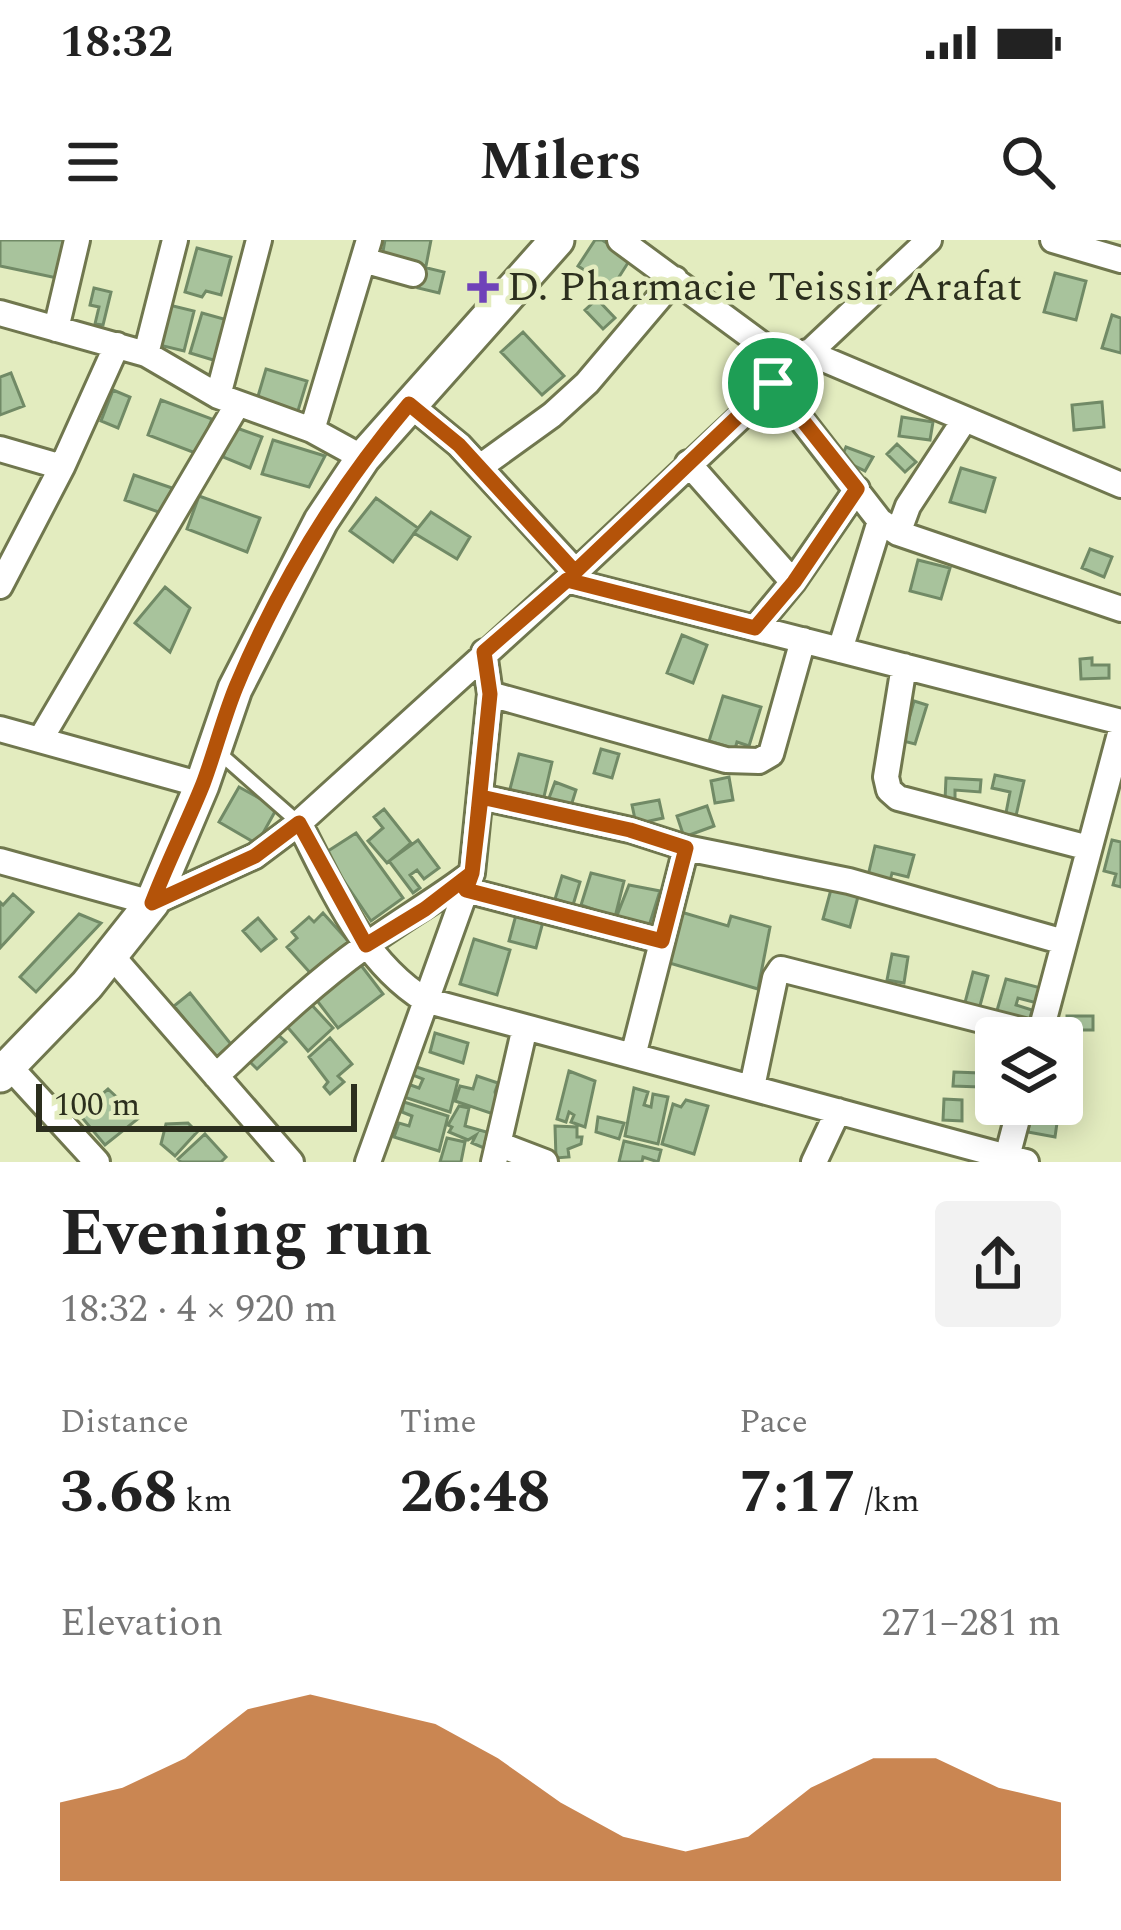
<!DOCTYPE html>
<meta charset="utf-8">
<style>
:root{--surface:#fff;--page:#f2f2f2;--text:#222;--muted:#767676;--accent:#b45309}
body{margin:0;font-family:Spectral,serif;background:var(--page);color:var(--text);height:100vh;display:flex;flex-direction:column;font-size:45px;white-space:nowrap}
*{box-sizing:border-box;margin:0}
p{font-size:39px;color:var(--muted)}
.icon{flex:none;width:66px;height:66px;fill:none;stroke:currentColor;stroke-width:2;stroke-linecap:round;stroke-linejoin:round}
.map{position:relative;height:922px;overflow:hidden}
.details{display:flex;flex-direction:column;background:var(--surface);flex:1}
.details>*{flex:none}
.controls{position:absolute;left:975px;top:777px;display:grid;gap:24px}
.controls a{display:grid;place-items:center;width:108px;height:108px;border-radius:12px;background:var(--surface);box-shadow:0 6px 30px #0003;font-size:60px}
.scale{position:absolute;left:36px;bottom:30px;width:321px;box-sizing:border-box;padding-left:12px;border:6px solid #2c2f1e;border-top:0;font-size:33px;line-height:42px;white-space:nowrap;color:#2c2f1e;-webkit-text-stroke:9px #e3ecbf;paint-order:stroke}
.pin{position:absolute;display:grid;place-items:center;width:102px;height:102px;color:#fff;margin:-51px;border:6px solid #fff;border-radius:50%;box-shadow:0 3px 12px #0007}
.round{display:grid;place-items:center;flex:none;width:126px;height:126px;border-radius:12px;background:var(--page)}
.overview{display:flex;align-items:center;justify-content:space-between;height:204px;padding:0 60px}
h1{font-size:66px;font-weight:700;line-height:90px}
.figures{display:grid;grid-template-columns:repeat(3,1fr);gap:18px;height:204px;padding:12px 60px}
.figures div{display:grid;align-content:center}
.figures b{font-size:60px;font-weight:700}
.figures small{font-size:33px;font-weight:400}
.figures p{font-size:33px}
.chart{height:336px;padding:24px 60px}
.chart p{display:flex;justify-content:space-between}
.chart svg{width:100%;height:216px;margin-top:12px;fill:var(--accent);opacity:.7}
.status{display:flex;justify-content:space-between;align-items:center;height:84px;padding:0 60px;background:var(--surface);direction:ltr}
.status svg{height:33px;fill:currentColor}
header{display:flex;justify-content:space-between;align-items:center;height:156px;padding:0 60px;background:var(--surface);font-size:54px;font-weight:700}
.map>svg:first-child{display:block}
</style>
<div class="status"><b>18:32</b><svg viewBox="0 0 49 12"><path d="M0 12V9h3v3zM5 12V6h3v6zM10 12V3h3v9zM15 12V0h3v12zM26 1h20v11H26zM47 4h2v5h-2z"/></svg></div>
<header><svg class="icon" aria-label="menu" viewBox="0 0 24 24"><path d="M4 6h16M4 12h16M4 18h16"/></svg>Milers<svg class="icon" aria-label="search" viewBox="0 0 24 24"><circle cx="10" cy="10" r="6"/><path d="M15 15l6 6"/></svg></header>
<div class="map">
<svg width="1121" height="922" viewBox="0 0 1121 922">
<rect width="100%" height="100%" fill="#e3ecbf"/>
<!-- building -->
<path fill="#a8c39c" stroke="#718a66" stroke-width="3" d="M0 0H65L57 38 0 26Z
M385 0H431L426 26 382 17Z
M595 0H602L631 18 612 48 578 26Z
M197 8 231 17 221 55 206 51 202 57 185 52Z
M423 27 444 32 439 53 418 48Z
M1055 33 1086 41 1076 80 1044 72Z
M94 48 111 52 103 85 95 84 99 67 90 65Z
M597 59 615 78 603 89 585 70Z
M165 64 194 71 184 111 155 104Z
M202 73 231 81 220 122 190 113Z
M1112 75 1121 78V113L1102 108Z
M523 92 564 136 542 155 501 112Z
M266 129 307 141 297 174 256 163Z
M11 133 24 166 0 175V137Z
M113 150 130 157 118 188 101 181Z
M161 160 212 179 198 214 148 195Z
M1102 162 1104 187 1074 190 1072 165Z
M902 177 933 182 930 200 899 196Z
M234 187 262 197 250 228 223 217Z
M273 200 325 216 309 247 262 234Z
M897 204 916 222 905 232 887 214Z
M846 207 873 217 865 231 841 219Z
M961 228 995 238 985 272 950 262Z
M134 235 175 249 167 275 125 260Z
M199 256 260 278 247 312 187 289Z
M376 258 418 288 393 322 350 291Z
M431 272 470 297 457 319 414 293Z
M1090 309 1112 317 1104 337 1082 328Z
M918 320 950 328 941 359 910 351Z
M165 347 190 368 170 412 135 383Z
M682 395 707 405 693 443 667 433Z
M1092 418V425H1109V438L1081 439 1080 419Z
M723 456 761 467 749 506 737 502 735 509 709 501Z
M914 461 927 465 915 504 903 501Z
M601 509 619 514 612 538 594 533Z
M519 514 552 522 543 561 509 553Z
M995 535 1024 541 1015 580 1005 578 1010 552 992 548Z
M729 537 733 560 715 563 711 541Z
M946 538 981 540 980 552 955 550V560H945Z
M555 542 576 550 571 566 549 558Z
M239 547 277 568 257 604 219 582Z
M659 560 663 578 636 584 632 565Z
M707 566 714 586 684 597 677 576Z
M384 569 411 603 387 623 368 601 383 588 374 577Z
M356 593 403 658 371 681 325 613Z
M418 600 439 628 424 639 417 630 410 635 420 648 413 653 389 621Z
M1112 600 1121 602V647L1113 645 1116 634 1104 631Z
M875 606 914 615 908 637 892 633 889 645 867 640Z
M591 633 624 641 615 677 581 665Z
M562 636 580 642 573 665 555 659Z
M833 642 860 649 850 687 823 679Z
M629 645 660 651 649 686 616 678Z
M13 654 33 672 0 708V662L3 665Z
M517 671 544 678 536 708 509 701Z
M681 672 728 686 731 676 770 687 758 749 666 722Z
M323 673 350 703 313 736 287 707 297 698 292 692 309 677 314 682Z
M79 674 101 683 36 752 20 737Z
M258 678 276 699 261 711 243 691Z
M474 699 510 710 497 755 460 744Z
M892 714 908 717 904 743 887 740Z
M360 724 383 754 338 788 315 758Z
M973 732 988 736 978 773 963 770Z
M1006 739 1041 748 1037 763 1018 758 1016 765 1032 770 1029 783 996 774Z
M190 753 234 808 218 820 174 766Z
M309 762 333 788 308 811 284 783Z
M1067 776H1093V790H1073V798H1067Z
M274 791 286 802 257 829 245 817Z
M435 793 468 803 463 823 430 812Z
M991 795 1004 798H996V837L981 833Z
M330 798 352 824 338 836 344 842 330 854 324 847 328 842 309 817Z
M413 826 458 840 450 872 404 857 408 844 419 848 423 839 410 834Z
M569 831 595 841 585 887 571 882 574 875 569 872 566 882 557 879Z
M954 832 980 833V847L953 846Z
M477 836 498 843 495 852 502 877 455 861 460 846 473 849Z
M634 848 648 852 644 865 651 867 653 854 668 857 658 904 625 896Z
M108 849 139 878 105 905 79 874Z
M944 859 962 860V881L943 880Z
M686 860 708 866 694 914 662 904 673 864 681 867Z
M404 862 448 876 439 911 394 897 399 883 409 886 412 876 402 872Z
M459 866 469 868 465 886 490 893 484 908 472 903 476 895 468 900 449 892 452 887 448 885Z
M598 877 624 883 619 899 596 892Z
M1030 879 1057 883 1055 897 1028 892Z
M188 883 197 892 175 916 161 904 166 884Z
M555 886 577 887V897H582L581 904 568 909 569 917 556 918Z
M205 894 226 917 221 922H181L178 919Z
M447 898 465 902 461 922H440Z
M624 901 661 910 658 922 643 917 642 922H619Z"/>
<g fill="none" stroke-linecap="round" stroke-linejoin="round">
<!-- lane casing -->
<g stroke="#70774e" stroke-width="18">
<path id="lane" d="M216 510 299 583"/>
</g>
<!-- street casing -->
<g stroke="#70774e" stroke-width="30">
<path id="street" d="M369 0 363 20 413 34
M620 0 791 126
M1053 0 1121 20
M0 73 146 114 218 156 312 190 363 218
M56 89 77 0
M807 112 1121 245
M146 114 175 0
M773 143 880 281 898 293 1121 369
M218 156 259 0
M409 164 459 205 576 332
M312 190 363 20
M0 209 62 227
M688 223 793 342
M480 227 552 175 587 143 675 39
M898 293 908 266 965 179
M567 340 1121 482
M0 346 62 227 117 105
M755 388 793 342 857 249
M840 410 880 281
M904 426 886 537 889 550 898 558 1089 608
M490 454 726 520 759 521 771 514 803 400
M0 489 202 545
M40 500 237 165
M481 557 630 590 686 608 849 641 1064 702
M299 583C332 647 362 721 425 760L1026 922
M0 621 152 663 255 616 299 583 567 340 929 0
M466 650 662 701
M111 715 291 922
M1039 798 1121 490
M633 816 686 608
M9 826 97 922
M216 836C264 791 311 745 364 707 399 681 437 660 472 633
M752 847 775 738 781 729 1040 795
M498 904 545 922
M1007 917 1021 864
M368 922 472 633 490 454 484 412
M494 922 525 787
M814 922 838 871"/>
</g>
<!-- secondary casing -->
<g stroke="#70774e" stroke-width="39">
<path id="secondary" d="M0 835 87 745 152 663 202 545 235 449 321 281 363 218 557 0"/>
</g>
<!-- lane -->
<use href="#lane" stroke="#fff" stroke-width="12"/>
<!-- street -->
<use href="#street" stroke="#fff" stroke-width="24"/>
<!-- secondary -->
<use href="#secondary" stroke="#fff" stroke-width="33"/>
</g>
<g fill="none" stroke-linecap="round" stroke-linejoin="round">
<!-- route casing -->
<g stroke="#fff" stroke-width="24">
<path id="route" d="M773 143 575 332 459 205 409 164C337 249 279 344 236 447 223 479 215 512 203 544 187 584 167 623 152 663L255 616 299 583 366 705 425 669 472 633 481 557 630 590 686 608 662 701 466 650 472 633 490 454 484 412 567 340 755 388 794 342 857 249 773 143"/>
</g>
<!-- route -->
<use href="#route" stroke="#b45309" stroke-width="15"/>
</g>
<!-- markers -->
<path fill="#6f42b9" stroke="#e3ecbf" stroke-width="4.5" d="M477 29h12v12h12v12h-12v12h-12v-12h-12v-12h12z"/>
<g text-anchor="middle" dominant-baseline="central" stroke-width="9" stroke-linejoin="round" paint-order="stroke">
<!-- poi labels -->
<g font-size="42" fill="#2c2f1e" stroke="#e3ecbf" text-anchor="start">
<text x="507" y="47">D. Pharmacie Teissir Arafat</text>
</g>
</g>
</svg>
<div class="controls">
<a><svg class="icon" aria-label="layers" viewBox="0 0 24 24"><path d="M12 4l9 5-9 5-9-5zM3 14l9 5 9-5"/></svg></a>
</div>
<div class="scale">100 m</div>
<div class="pin" style="left:773px;top:143px;background:#1e9e55"><svg class="icon" aria-label="arrive" viewBox="0 0 24 24"><path d="M6 21V4h12l-3 4 3 4H6"/></svg></div>
</div>
<section class="details">
<div class="overview"><div><h1>Evening run</h1><p>18:32 · 4 × 920 m</p></div><a class="round"><svg class="icon" aria-label="share" viewBox="0 0 24 24"><path d="M12 15V3M7 8l5-5 5 5M5 13v7h14v-7"/></svg></a></div>
<div class="figures">
<div><p>Distance</p><b>3.68<small> km</small></b></div>
<div><p>Time</p><b>26:48</b></div>
<div><p>Pace</p><b>7:17<small> /km</small></b></div>
</div>
<div class="chart"><p><span>Elevation</span>271–281 m</p>
<svg viewBox="0 0 160 44" preserveAspectRatio="none"><path d="M0 44V28L10 25L20 19L30 9L40 6L50 9L60 12L70 19L80 28L90 35L100 38L110 35L120 25L130 19L140 19L150 25L160 28V44z"/></svg>
</div>
</section>
